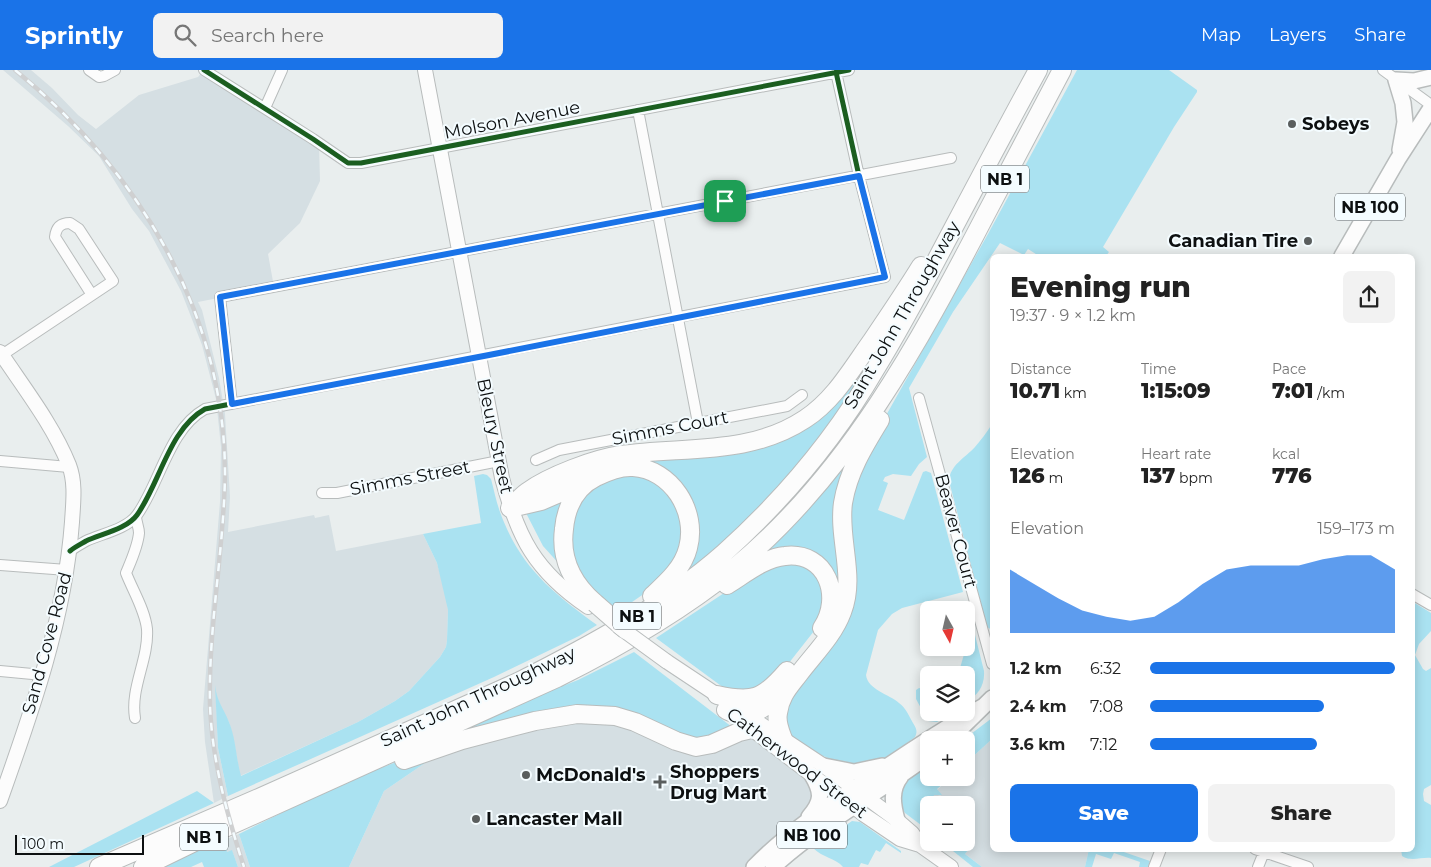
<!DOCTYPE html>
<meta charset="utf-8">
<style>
:root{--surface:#fff;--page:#f2f2f2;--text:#222;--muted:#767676;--accent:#1a73e8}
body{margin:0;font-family:Montserrat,sans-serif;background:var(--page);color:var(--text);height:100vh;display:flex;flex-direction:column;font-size:19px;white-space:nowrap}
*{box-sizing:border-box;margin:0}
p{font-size:16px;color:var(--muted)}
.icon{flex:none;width:28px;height:28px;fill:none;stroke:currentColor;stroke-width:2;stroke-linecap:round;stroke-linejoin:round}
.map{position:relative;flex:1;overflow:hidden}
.sheet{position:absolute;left:990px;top:184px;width:425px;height:598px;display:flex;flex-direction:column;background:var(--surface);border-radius:8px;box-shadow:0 2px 12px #0003}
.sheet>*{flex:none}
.needle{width:32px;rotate:172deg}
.controls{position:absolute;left:920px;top:531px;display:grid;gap:10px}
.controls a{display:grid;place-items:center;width:55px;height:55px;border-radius:8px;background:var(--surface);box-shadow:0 2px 12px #0003;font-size:25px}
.scale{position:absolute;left:15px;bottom:12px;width:129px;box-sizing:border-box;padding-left:5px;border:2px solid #0d1011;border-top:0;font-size:14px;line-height:18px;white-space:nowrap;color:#0d1011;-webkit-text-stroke:4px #f4fcff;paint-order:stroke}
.pin{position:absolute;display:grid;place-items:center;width:42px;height:42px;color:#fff;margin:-21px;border-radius:10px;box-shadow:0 2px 8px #0006}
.round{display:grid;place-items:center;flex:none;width:52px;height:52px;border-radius:8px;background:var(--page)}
.headline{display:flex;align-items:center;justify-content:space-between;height:85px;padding:0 20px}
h1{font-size:28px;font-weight:800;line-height:38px}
.metrics{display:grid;grid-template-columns:repeat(3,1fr);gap:8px;height:85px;padding:5px 20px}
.metrics div{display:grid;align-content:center}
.metrics b{font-size:21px;font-weight:800}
.metrics small{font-size:14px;font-weight:400}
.metrics p{font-size:14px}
.chart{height:140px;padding:10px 20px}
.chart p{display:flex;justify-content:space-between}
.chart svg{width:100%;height:90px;margin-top:5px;fill:var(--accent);opacity:.7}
.cta{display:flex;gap:10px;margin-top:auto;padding:10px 20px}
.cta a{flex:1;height:58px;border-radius:8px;background:var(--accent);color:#fff;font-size:20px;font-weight:800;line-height:58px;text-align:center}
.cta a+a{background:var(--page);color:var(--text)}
ul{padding:0 20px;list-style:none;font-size:16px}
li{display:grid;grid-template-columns:80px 60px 1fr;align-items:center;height:38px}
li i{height:12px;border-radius:6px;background:var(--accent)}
header{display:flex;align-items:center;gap:30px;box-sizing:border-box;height:70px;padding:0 25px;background:var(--accent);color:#fff}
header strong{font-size:24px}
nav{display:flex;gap:28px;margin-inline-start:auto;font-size:18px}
.search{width:350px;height:45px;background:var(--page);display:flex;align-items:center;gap:12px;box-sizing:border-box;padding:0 18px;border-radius:8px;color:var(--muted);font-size:19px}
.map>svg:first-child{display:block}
</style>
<header>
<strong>Sprintly</strong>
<div class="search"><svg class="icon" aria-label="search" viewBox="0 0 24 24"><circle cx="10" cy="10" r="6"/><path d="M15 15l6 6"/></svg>Search here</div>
<nav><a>Map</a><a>Layers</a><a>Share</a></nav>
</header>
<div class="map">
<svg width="1431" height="797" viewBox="0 0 1431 797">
<rect width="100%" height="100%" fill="#e9eeee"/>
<!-- built -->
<path fill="#d5dfe3" d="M3 0H31L52 18 78 45 96 59 139 25 198 7 204 0 319 73 320 111 300 153 268 184 274 217 198 232 202 240 219 308 225 344 230 427 228 462 314 445 315 448 329 445 336 481 423 464 437 493 447 528 448 540 447 570 446 577 440 587 409 621 395 631 358 652 240 706 234 672 229 652 221 638 216 624 218 678 228 726 214 733 205 672 203 639 220 432 221 377 216 329 202 275 181 221 149 161 132 139 99 86 68 56Z
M535 651 752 659 841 727 754 797H349L384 721 425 693 420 683Z
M992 669V779H1089L1085 797H982L965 784 969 779 961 773 966 772V735H932L934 724 941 726 937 720 950 708H966V693Z
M239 764 250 797H238L232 781 227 782 224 770Z"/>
<!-- green -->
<path fill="#aae2f1" d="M1077 0H1169L1197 20V22L1174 57 1103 177 1109 182 1106 186H1039L1028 179 1024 185 1000 173 953 242 909 318 927 387 919 394 911 406 893 404 885 407 883 411 888 413 878 440 904 450 923 402 926 401 931 403 963 522 902 538 892 544 878 560 866 605C868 620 889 624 899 633 906 638 909 646 913 653 916 658 918 661 915 667 902 677 877 696 861 696 840 697 806 679 791 665 786 659 784 650 781 644L832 568 847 457 861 390 988 164Z
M849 312 855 316C821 367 788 409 744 452 725 471 706 490 683 504L696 471 657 398 592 396 741 379Z
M992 354V560L987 557 949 411C950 395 965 388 975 377 981 370 987 362 992 354Z
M851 380 843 526 826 498 758 484Z
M483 404 487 405 491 409C494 420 496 431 500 442 520 497 552 522 597 555L579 566 494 607 228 726 218 678 215 615C217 632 223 637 229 652 236 669 236 688 241 706L358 652 395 631 409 621 440 587 446 577 447 570 448 540 437 493 423 464 481 453 474 406Z
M637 404 666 418 685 452 680 486 648 521 619 541 602 529 592 518 583 506 572 483 570 465 579 429 608 406Z
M569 423 561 496 543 476 526 443Z
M800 490 826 513 818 556 781 603 752 624 724 618 656 568 762 498Z
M1413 532 1431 543V561L1419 574 1415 585 1423 599 1426 601 1431 598V715L1424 719 1423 724 1424 731 1431 735V788C1421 787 1411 792 1402 786L1401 779H1412Z
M952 538H964L969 541 984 601C985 616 978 625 966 632V605H958L967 574 966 540H947Z
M634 582 732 657 710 668 696 671 628 645 451 669V662L498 641 578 610Z
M919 618 929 620V642L951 643 937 652 928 651 916 629V620Z
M992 648V669L966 693V670H963Z
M420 683 425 693 384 721 349 797H250L239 764 344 712Z
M929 695V708H950L937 719 942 725H934L932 735H929V761L905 743 900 736V723L906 711Z
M197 721 214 733 74 797H49Z
M852 751 860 752 901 781V783L886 773 880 782 876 780 868 795 861 793 859 797H843C836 788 823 788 813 778Z
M224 770 227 782 232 780 238 797H204L202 792 191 797H158L209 774Z
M943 773H961L969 779 965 784 982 797H973Z
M1089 779H1115L1150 791 1148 797H1139L1140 792 1114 783 1111 789 1096 784 1092 797H1085Z"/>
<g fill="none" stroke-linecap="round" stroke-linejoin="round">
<!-- street casing -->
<g stroke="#b8bcbc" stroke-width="12">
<path id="street" d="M89 0 99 7 104 6 115 0
M204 0 313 69 348 93H361L849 0
M1383 0 1431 35
M265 38 282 0
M638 40 698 353
M0 284 2 285 113 211 79 159 70 153C60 153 56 158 55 167L92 225
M919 328 992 594
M232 334 220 227 951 88
M536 390 559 380 787 336 802 325
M0 391 69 397
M322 423H337L499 391
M70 481C75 477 81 474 86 471 101 464 127 459 137 445 160 413 169 359 205 339L885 207 859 106 836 2
M0 495 67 500
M1412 524 1431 535
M0 601 43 605
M135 648C130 618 149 589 147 559 145 540 133 521 126 503 131 491 138 476 139 463 139 457 136 452 136 446
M1255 779 1308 797
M1154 797 1161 779
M1258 797 1264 782"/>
</g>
<!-- secondary casing -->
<g stroke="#b8bcbc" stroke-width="16">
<path id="secondary" d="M425 0 502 408C518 468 535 501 588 537
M0 282C24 318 53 355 69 395 76 413 73 434 72 452 65 548 32 641 0 731
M666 591 824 696 897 750 912 763 920 775 951 797
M745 654 863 744 900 769 920 775"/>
</g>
<!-- primary casing -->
<g stroke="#b8bcbc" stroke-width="18">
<path id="primary" d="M1400 80 1405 52 1403 33 1396 10 1414 11 1431 7
M1342 186 1398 89 1431 38
M949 670 992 628
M824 696 854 702 882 696
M809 747C823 731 822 722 812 705
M897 750C893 735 890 720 901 706
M754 797C786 764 824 739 863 713 902 686 941 660 982 637
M773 797C820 754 878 723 929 685"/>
</g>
<!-- highway casing -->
<g stroke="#b8bcbc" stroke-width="20">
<path id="highway" d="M510 438C516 433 521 426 527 422 549 406 594 389 621 385 684 376 749 386 805 349 834 330 851 300 871 272 888 247 905 222 921 196
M511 438 541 431 585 412
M727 515C745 504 764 488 785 486 827 481 843 527 822 558
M595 533C573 514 560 489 564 459 566 437 576 417 596 407 608 401 620 396 633 397 671 399 698 441 688 478 683 498 667 512 652 526
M717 625C753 633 763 629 787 601
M726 640C731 642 737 645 742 645 754 645 769 635 778 627
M783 669C780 661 776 652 778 643 780 626 789 617 799 604 814 584 833 566 842 542 856 507 838 469 843 433 848 402 864 376 880 350
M404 690 462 670 535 651 577 644 615 646 635 652 676 671 696 677 712 674 739 662 752 659
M99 797 261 727 518 612C589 576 664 536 724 483 783 430 836 367 876 298 905 251 930 202 956 153 983 102 1010 51 1038 0
M143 797 207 766 557 608C619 577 679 543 733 499 848 405 919 273 986 144 1011 96 1037 48 1062 0"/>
</g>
<!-- street -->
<use href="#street" stroke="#fcfcfc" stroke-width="10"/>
<!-- secondary -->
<use href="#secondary" stroke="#fcfcfc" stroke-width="14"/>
<!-- primary -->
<use href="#primary" stroke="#fcfcfc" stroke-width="15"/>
<!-- highway -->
<use href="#highway" stroke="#fcfcfc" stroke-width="18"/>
<!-- rail casing -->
<g stroke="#cfd0d1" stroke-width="4.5">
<path id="rail" d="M15 0C137 99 225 243 225 404 224 481 208 558 210 635 212 691 227 744 244 797"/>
</g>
<!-- rail -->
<use href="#rail" stroke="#f4fcff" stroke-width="2.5" stroke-dasharray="8" stroke-linecap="butt"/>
<!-- secondary-bridge casing -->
<g stroke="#b8bcbc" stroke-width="16" stroke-linecap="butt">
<path id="secondary-bridge" d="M618 556 666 591"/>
</g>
<!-- highway-bridge casing -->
<g stroke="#b8bcbc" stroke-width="20" stroke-linecap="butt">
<path id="highway-bridge" d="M595 533 626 560"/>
</g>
<!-- secondary-bridge -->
<use href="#secondary-bridge" stroke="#fcfcfc" stroke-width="14"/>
<!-- highway-bridge -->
<use href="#highway-bridge" stroke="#fcfcfc" stroke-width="18"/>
<!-- cycleway casing -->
<g stroke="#f4fcff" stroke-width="8">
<path id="cycleway" d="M204 0 313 69 348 93H361L849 0
M70 481C75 477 81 474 86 471 101 464 127 459 137 445 160 413 169 359 205 339L885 207 859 106 836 2"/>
</g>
<!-- cycleway -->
<use href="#cycleway" stroke="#1b5e20" stroke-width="5"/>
</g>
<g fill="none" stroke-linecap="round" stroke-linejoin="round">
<!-- route casing -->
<g stroke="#fff" stroke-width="10">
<path id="route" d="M859 106 885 207 489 285 232 334 220 227Z"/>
</g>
<!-- route -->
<use href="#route" stroke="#1a73e8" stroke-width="6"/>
</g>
<!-- markers -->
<g fill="#5a5e5e" stroke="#f4fcff" stroke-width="2">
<circle cx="1292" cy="54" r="5"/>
<circle cx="1308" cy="171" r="5"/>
<circle cx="526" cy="705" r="5"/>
<path d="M657.5 704.5h5v5h5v5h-5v5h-5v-5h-5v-5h5z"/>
<circle cx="476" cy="749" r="5"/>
</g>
<g text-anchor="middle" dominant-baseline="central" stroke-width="4" stroke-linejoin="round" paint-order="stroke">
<!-- shield labels -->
<g fill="#f4fcff" stroke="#525758" stroke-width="1">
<rect x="981" y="95.5" width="48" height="27" rx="4"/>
<rect x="1335" y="123.5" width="70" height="27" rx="4"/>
<rect x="613" y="532.5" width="48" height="27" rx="4"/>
<rect x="777" y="751.5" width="70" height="27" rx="4"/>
<rect x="180" y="753.5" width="48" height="27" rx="4"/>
</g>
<g font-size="16" font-weight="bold" fill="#0d1011">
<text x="1005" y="109">NB 1</text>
<text x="1370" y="137">NB 100</text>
<text x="637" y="546">NB 1</text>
<text x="812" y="765">NB 100</text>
<text x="204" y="767">NB 1</text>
</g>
<!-- street labels -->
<g font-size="18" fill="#0d1011" stroke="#f4fcff">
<text transform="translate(512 50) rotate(-11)">Molson Avenue</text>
<text transform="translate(902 245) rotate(-60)">Saint John Throughway</text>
<text transform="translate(670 358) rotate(-11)">Simms Court</text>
<text transform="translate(495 366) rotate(78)">Bleury Street</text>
<text transform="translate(410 408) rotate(-11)">Simms Street</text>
<text transform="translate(956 461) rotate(75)">Beaver Court</text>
<text transform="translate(47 573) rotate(-75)">Sand Cove Road</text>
<text transform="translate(478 627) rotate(-25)">Saint John Throughway</text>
<text transform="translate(797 693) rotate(37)">Catherwood Street</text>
</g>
<!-- poi labels -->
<g font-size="18" font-weight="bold" fill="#0d1011" stroke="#f4fcff" text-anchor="start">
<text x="1302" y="54">Sobeys</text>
<text x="1298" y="171" text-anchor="end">Canadian Tire</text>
<text x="670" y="702">Shoppers<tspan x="670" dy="21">Drug Mart</tspan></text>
<text x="536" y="705">McDonald's</text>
<text x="486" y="749">Lancaster Mall</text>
</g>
</g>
</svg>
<div class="controls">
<a><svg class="needle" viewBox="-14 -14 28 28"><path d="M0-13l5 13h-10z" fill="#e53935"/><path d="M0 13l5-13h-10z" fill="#767676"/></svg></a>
<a><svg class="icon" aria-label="layers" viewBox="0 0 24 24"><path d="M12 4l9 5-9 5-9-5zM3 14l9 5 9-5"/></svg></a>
<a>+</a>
<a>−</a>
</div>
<div class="scale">100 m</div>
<div class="pin" style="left:725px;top:131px;background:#1e9e55"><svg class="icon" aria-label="arrive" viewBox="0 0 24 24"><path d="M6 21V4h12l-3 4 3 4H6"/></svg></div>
<section class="sheet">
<div class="headline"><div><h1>Evening run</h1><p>19:37 · 9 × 1.2 km</p></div><a class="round"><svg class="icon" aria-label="share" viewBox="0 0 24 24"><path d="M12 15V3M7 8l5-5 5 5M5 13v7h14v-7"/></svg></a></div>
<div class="metrics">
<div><p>Distance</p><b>10.71<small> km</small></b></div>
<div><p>Time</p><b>1:15:09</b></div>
<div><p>Pace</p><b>7:01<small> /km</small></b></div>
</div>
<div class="metrics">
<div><p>Elevation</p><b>126<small> m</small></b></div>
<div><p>Heart rate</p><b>137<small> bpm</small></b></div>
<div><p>kcal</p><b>776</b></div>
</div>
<div class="chart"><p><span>Elevation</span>159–173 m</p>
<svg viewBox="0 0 160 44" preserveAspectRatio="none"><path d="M0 44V13L10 20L20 27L30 33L40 36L50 38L60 36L70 29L80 20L90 13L100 11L110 11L120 11L130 8L140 6L150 6L160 13V44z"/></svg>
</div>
<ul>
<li><b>1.2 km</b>6:32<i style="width:100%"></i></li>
<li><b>2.4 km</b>7:08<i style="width:71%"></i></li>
<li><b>3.6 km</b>7:12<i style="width:68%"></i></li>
</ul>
<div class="cta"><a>Save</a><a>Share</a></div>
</section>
</div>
